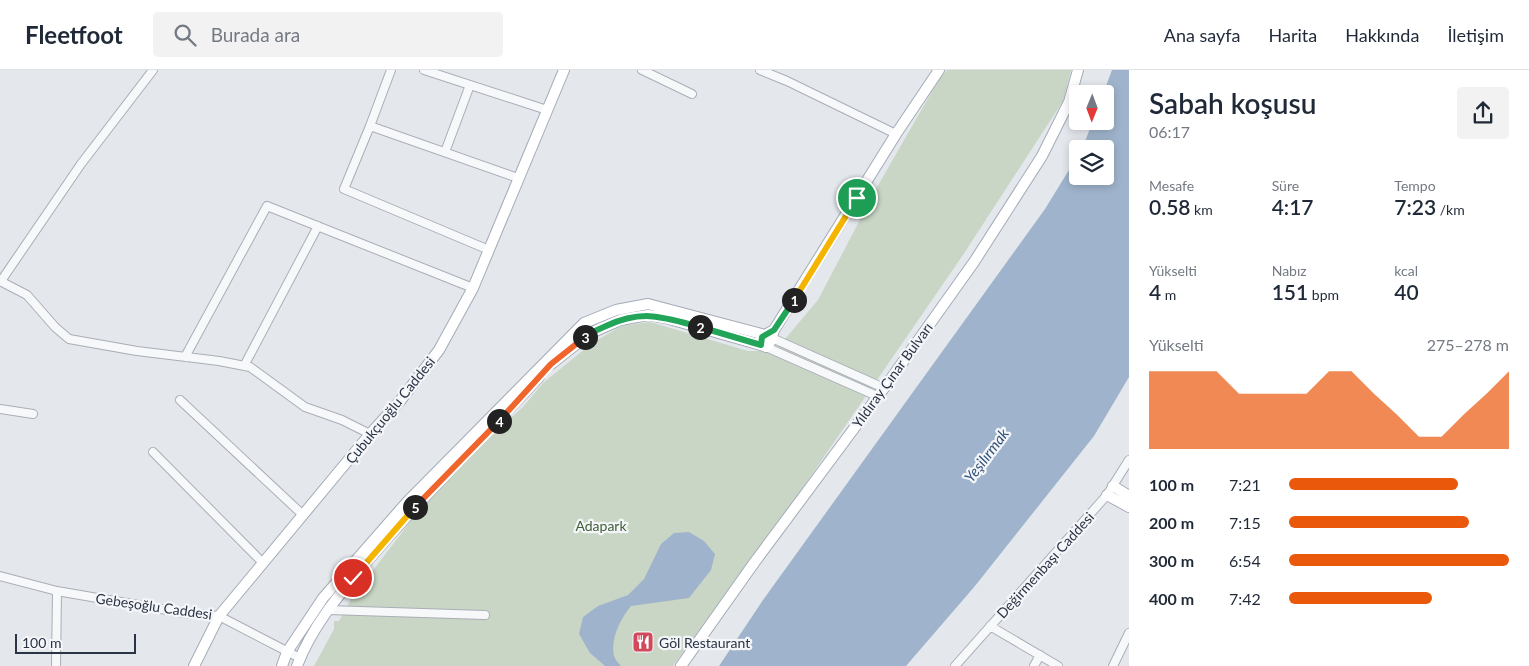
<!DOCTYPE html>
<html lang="tr">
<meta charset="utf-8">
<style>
:root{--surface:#fff;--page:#f2f2f3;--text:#1f2937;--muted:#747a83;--line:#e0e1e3;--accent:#ea580c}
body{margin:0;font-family:Lato,sans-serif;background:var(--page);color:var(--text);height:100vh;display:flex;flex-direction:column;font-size:19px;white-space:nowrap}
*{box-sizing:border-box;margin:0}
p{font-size:16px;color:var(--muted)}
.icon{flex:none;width:28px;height:28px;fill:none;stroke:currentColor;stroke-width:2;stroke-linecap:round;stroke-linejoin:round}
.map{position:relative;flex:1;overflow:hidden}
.details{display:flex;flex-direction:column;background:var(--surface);width:400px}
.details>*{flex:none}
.needle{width:32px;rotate:181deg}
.controls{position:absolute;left:1069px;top:15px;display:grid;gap:10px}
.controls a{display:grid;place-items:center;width:45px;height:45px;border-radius:5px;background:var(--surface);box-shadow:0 2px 8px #0003;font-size:25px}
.scale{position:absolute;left:15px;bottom:12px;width:121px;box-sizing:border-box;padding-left:5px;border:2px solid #2b3445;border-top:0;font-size:14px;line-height:18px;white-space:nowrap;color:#2b3445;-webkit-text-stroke:4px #f4f6f9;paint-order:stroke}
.pin{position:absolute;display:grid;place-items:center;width:42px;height:42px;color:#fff;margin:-21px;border:2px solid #fff;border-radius:50%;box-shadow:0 1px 5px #0007}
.km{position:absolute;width:25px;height:25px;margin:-12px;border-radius:50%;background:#222;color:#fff;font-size:14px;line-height:25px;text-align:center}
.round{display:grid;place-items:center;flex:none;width:52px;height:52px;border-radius:5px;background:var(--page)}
.summary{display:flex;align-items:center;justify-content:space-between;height:85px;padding:0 20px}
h1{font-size:28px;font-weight:600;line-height:38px}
.figures{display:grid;grid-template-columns:repeat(3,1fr);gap:8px;height:85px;padding:5px 20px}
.figures div{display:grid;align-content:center}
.figures b{font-size:21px;font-weight:600}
.figures small{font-size:14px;font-weight:400}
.figures p{font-size:14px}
.chart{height:140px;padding:10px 20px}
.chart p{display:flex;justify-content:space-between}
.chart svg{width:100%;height:90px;margin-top:5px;fill:var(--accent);opacity:.7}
ul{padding:0 20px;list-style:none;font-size:16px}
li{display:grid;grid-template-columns:80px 60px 1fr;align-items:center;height:38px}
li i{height:12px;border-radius:6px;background:var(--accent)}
header{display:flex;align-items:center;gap:30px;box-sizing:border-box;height:70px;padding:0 25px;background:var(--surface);border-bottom:1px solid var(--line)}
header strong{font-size:24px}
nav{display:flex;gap:28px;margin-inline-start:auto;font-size:18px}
.search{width:350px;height:45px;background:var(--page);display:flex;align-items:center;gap:12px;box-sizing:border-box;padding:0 18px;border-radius:5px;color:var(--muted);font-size:19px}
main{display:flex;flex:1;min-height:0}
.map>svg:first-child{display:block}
</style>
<header>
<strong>Fleetfoot</strong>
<div class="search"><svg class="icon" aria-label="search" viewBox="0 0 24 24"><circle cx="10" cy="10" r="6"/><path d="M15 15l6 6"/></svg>Burada ara</div>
<nav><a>Ana sayfa</a><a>Harita</a><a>Hakkında</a><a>İletişim</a></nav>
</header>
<main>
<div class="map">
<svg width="1129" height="596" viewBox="0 0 1129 596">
<rect width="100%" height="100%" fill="#e4e7ec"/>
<!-- green -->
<path fill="#c9d6c5" d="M947 0H1071L1063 31 963 185 797 426 673 596H314L334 559V551H339L351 529 443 409 523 337 543 313 591 274 621 256 650 252 748 281H763L780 275 818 230 876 119 938 11Z"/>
<!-- water -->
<path fill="#9fb4cc" d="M1112 0H1129V307L1094 366 975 516 906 596H719L763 530 1045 139 1077 87 1078 106H1105V79H1082L1093 51H1105V24H1103Z
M689 462 704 471 715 484 711 500 689 528 631 536C621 548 610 569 614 586 615 589 618 593 621 596H605L590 583 579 564 583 547 598 536 628 525 644 509 661 474 674 463Z"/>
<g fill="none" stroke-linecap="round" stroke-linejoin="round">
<!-- minor casing -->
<g stroke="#a9aeb7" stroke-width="10">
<path id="minor" d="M424 0 547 40
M642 0 692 24
M760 0 787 11 896 64
M370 56 391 0
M445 82 470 15
M489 180 344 119 370 56 518 108
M0 211 27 225 55 257 69 269 137 281 219 291 250 297 305 337 342 350 370 364
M1 211 81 94 153 0
M772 268 884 318
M766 277 877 326
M185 287 267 136 473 218
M244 296 318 156
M180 330 303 445
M0 339 33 344
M153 382 263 493
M0 506 57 521 184 543 219 546 300 588
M328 540 485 545
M990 556 1058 596
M56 596 57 521
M955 596 1107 425 1129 390
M1034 596 1040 585
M1113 596 1129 563"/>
</g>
<!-- major casing -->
<g stroke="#a3abb8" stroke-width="12">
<path id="major" d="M761 269V275L766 277C772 273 772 266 774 260
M551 294 589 264 620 250 648 245 666 248 761 275
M1113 416 1129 426
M1107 425 1129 437
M194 596 219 546 370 364 400 331 439 280 473 218 564 0
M282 596 287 582 323 528 407 432 584 253 616 240 648 234 765 265 774 260 896 64 939 0
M297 596C311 558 338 526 364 495 419 429 481 370 539 307
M681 596 754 493 890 310 974 192 1042 86 1069 32 1078 0"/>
</g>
<!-- minor -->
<use href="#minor" stroke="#f7f8fa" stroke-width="8"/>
<!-- major -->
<use href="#major" stroke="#fff" stroke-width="10"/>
</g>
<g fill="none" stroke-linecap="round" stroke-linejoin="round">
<!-- split-1 casing -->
<g stroke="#fff" stroke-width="10">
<path id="split-1" d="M794 230 857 128"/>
</g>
<!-- split-2 casing -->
<g stroke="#fff" stroke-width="10">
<path id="split-2" d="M700 257 761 275 762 267 774 260 794 230"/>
</g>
<!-- split-3 casing -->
<g stroke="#fff" stroke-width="10">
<path id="split-3" d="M585 267C591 262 599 259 606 256 643 239 663 247 700 257"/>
</g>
<!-- split-4 casing -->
<g stroke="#fff" stroke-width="10">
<path id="split-4" d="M499 351 551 294 585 267"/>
</g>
<!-- split-5 casing -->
<g stroke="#fff" stroke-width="10">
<path id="split-5" d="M415 437 499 351"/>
</g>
<!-- split-6 casing -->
<g stroke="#fff" stroke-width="10">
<path id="split-6" d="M353 508 415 437"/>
</g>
<!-- split-1 -->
<use href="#split-1" stroke="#f5b400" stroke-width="6"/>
<!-- split-2 -->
<use href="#split-2" stroke="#22a559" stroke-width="6"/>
<!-- split-3 -->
<use href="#split-3" stroke="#22a559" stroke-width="6"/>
<!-- split-4 -->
<use href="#split-4" stroke="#f0652b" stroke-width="6"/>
<!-- split-5 -->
<use href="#split-5" stroke="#f0652b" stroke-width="6"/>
<!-- split-6 -->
<use href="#split-6" stroke="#f5b400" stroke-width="6"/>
</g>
<!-- icons -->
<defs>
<g id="restaurant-square" transform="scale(1.125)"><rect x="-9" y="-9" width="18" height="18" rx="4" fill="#d1495b" stroke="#f4f6f9"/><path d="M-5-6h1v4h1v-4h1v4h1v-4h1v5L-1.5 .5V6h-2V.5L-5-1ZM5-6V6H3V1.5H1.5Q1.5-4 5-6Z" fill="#fff"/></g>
</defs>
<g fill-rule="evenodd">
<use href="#restaurant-square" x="643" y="572"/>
</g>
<g text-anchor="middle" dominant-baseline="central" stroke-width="4.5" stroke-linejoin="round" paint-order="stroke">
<!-- street labels -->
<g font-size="14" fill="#2b3445" stroke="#f4f6f9">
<text transform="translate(892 305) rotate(-54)">Yıldıray Çınar Bulvarı</text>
<text transform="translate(390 340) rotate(-51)">Çubukçuoğlu Caddesi</text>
<text transform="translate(1045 495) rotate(-48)">Değirmenbaşı Caddesi</text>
<text transform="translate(154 536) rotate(8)">Gebeşoğlu Caddesi</text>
</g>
<!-- park labels -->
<g font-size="14" fill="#3f6138" stroke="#f4f6f9">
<text x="601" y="455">Adapark</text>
</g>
<!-- poi labels -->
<g font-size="14" fill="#2b3445" stroke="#f4f6f9" text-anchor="start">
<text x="659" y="572">Göl Restaurant</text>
</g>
<!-- water labels -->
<g font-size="15" font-style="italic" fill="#34527a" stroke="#f4f6f9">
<text transform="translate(986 385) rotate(-53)">Yeşilırmak</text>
</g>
</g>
</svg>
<div class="controls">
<a><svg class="needle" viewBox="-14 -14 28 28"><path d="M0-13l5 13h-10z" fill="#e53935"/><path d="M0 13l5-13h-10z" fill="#747a83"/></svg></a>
<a><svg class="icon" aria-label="layers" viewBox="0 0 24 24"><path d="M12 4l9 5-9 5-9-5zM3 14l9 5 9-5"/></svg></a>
</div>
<div class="scale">100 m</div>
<div class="pin" style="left:857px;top:128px;background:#1e9e55"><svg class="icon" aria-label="arrive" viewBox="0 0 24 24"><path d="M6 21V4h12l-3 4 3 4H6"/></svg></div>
<div class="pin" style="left:353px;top:508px;background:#d93025"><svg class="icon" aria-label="check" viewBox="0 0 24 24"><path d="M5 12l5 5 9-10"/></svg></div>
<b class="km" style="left:794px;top:230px">1</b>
<b class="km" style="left:700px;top:257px">2</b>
<b class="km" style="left:585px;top:267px">3</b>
<b class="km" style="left:499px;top:351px">4</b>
<b class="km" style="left:415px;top:437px">5</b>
</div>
<section class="details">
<div class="summary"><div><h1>Sabah koşusu</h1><p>06:17</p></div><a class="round"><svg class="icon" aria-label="share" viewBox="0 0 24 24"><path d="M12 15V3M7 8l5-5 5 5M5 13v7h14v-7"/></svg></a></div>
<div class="figures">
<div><p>Mesafe</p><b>0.58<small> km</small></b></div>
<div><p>Süre</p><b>4:17</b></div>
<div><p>Tempo</p><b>7:23<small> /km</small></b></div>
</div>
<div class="figures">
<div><p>Yükselti</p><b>4<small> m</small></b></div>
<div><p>Nabız</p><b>151<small> bpm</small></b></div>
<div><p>kcal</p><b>40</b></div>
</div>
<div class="chart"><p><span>Yükselti</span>275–278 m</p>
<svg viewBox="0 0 160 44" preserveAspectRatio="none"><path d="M0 44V6L10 6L20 6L30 6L40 17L50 17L60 17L70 17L80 6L90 6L100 17L110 27L120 38L130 38L140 27L150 17L160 6V44z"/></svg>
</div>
<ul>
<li><b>100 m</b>7:21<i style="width:77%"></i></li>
<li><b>200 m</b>7:15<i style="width:82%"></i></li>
<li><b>300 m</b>6:54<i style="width:100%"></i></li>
<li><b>400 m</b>7:42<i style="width:65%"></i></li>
</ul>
</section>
</main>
